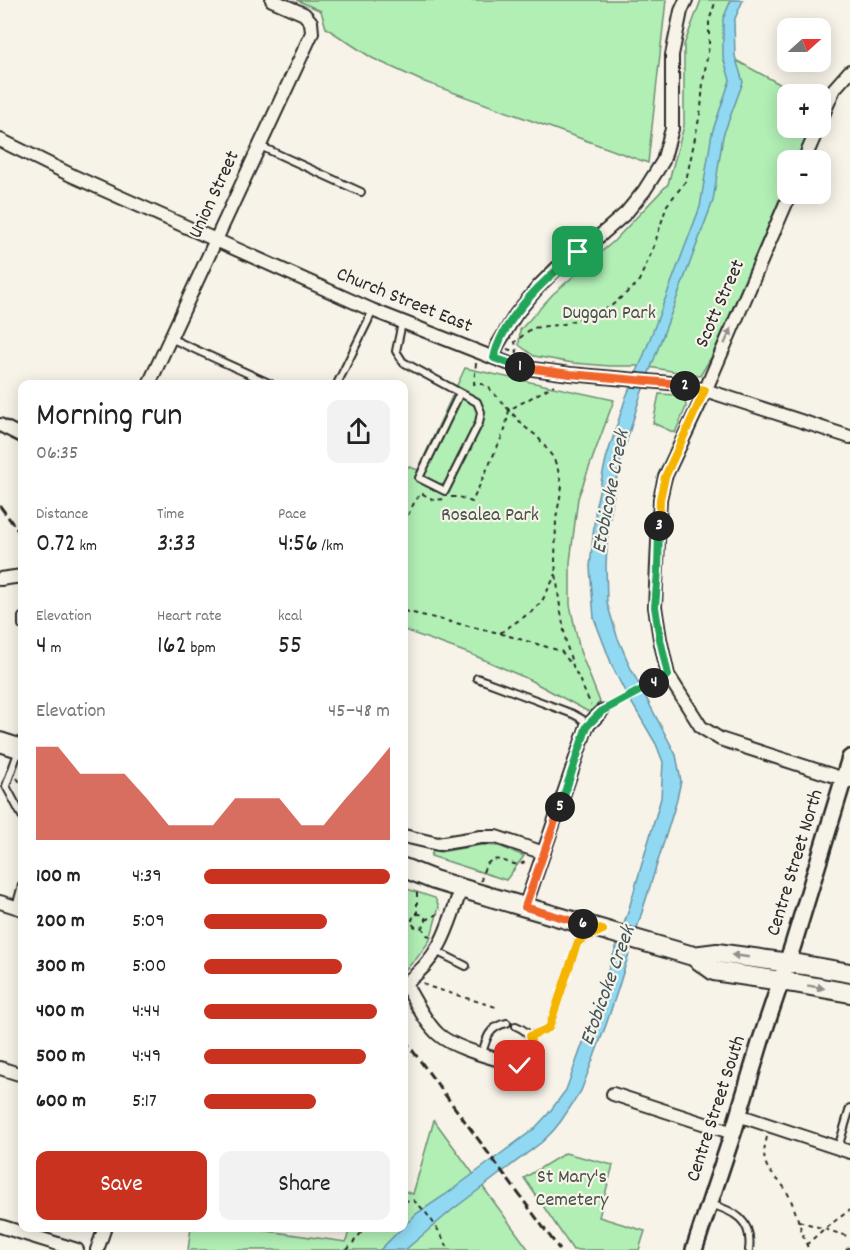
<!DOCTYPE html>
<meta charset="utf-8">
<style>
:root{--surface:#fff;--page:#f2f2f2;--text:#222;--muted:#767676;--accent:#c8321e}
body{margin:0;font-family:Dekko,sans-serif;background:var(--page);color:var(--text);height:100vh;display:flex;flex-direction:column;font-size:22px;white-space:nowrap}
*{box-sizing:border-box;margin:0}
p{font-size:20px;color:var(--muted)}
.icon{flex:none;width:33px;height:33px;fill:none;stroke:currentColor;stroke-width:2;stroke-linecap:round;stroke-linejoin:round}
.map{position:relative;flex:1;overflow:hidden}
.side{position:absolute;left:18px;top:380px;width:390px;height:852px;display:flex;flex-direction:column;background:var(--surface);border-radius:12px;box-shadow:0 3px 15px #0003}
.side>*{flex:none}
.needle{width:39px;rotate:69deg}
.tools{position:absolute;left:777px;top:18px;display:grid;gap:12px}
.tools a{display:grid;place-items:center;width:54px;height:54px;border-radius:12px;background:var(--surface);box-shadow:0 3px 15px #0003;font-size:30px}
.pin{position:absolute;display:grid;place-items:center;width:51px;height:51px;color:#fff;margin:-26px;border-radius:12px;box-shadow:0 3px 9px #0006}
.km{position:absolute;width:30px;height:30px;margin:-15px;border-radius:50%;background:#222;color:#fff;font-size:16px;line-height:30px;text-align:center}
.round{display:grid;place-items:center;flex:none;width:63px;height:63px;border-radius:12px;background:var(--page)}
.headline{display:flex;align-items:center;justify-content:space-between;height:102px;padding:0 18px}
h1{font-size:33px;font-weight:600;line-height:45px}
.stats{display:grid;grid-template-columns:repeat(3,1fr);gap:9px;height:102px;padding:6px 18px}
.stats div{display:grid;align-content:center}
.stats b{font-size:26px;font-weight:600}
.stats small{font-size:16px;font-weight:400}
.stats p{font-size:16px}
.chart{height:168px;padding:12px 18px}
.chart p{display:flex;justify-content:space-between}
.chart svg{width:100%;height:108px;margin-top:6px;fill:var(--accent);opacity:.7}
.button{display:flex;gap:12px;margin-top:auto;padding:12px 18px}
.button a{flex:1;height:69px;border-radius:12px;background:var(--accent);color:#fff;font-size:24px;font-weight:600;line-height:69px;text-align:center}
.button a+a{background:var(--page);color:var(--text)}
ul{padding:0 18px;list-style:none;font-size:20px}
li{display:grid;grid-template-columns:96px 72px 1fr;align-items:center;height:45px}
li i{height:15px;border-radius:8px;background:var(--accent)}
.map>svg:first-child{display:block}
</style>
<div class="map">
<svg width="850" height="1250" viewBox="0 0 850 1250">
<rect width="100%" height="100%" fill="#f7f3e8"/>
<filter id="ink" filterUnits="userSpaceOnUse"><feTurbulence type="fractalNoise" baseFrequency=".0167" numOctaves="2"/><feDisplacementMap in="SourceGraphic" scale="12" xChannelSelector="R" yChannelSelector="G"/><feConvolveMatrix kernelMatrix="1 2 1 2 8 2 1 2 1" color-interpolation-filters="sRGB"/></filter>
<g filter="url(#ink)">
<!-- green -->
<path fill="#b1efb5" stroke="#6e8d70" stroke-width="1.5" d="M297 0H666L648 163 422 81 372 58 326 28 321 11Z
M701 0H735L728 56 798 94H788V128H812L797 160H788L787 182 712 356 700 376 643 366H610L573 363 534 356 519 345 520 330 553 294 614 241 668 184 684 126V45Z
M465 368 614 400 578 498 570 562V605L580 651 600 702 589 712 526 678 473 655 404 630V465L418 470Z
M659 394 678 395 683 399H685L686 407 675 433 653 423Z
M481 845 499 846 524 856 506 880 431 856 433 850 440 852Z
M404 888 435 898 439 907 430 940 417 958 404 971Z
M434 1120 529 1250H188L191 1227H239L346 1242 350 1227H404V1191L413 1194Z
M565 1153 613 1165 599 1217 645 1231 639 1250H573L524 1178Z"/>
<!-- water -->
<path fill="#91d9f2" stroke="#6893a2" stroke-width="1.5" d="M731 0H743L734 21 735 56 743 82 723 136 713 201 640 397 618 470 608 528 606 565 607 603 617 636 631 669 676 755 681 781 676 803 618 989 606 1025 581 1091 561 1121 553 1131 542 1142 452 1210 405 1250H380L416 1214 445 1195 534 1129 548 1114 566 1090 593 1015 628 912 661 798 663 762 656 744 623 688 613 668 594 618 590 567 596 505 606 459 626 397 642 360 700 207 712 133 730 80 723 57V19Z"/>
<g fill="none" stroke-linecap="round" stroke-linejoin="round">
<!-- service casing -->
<g stroke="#2b2b2b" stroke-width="10">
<path id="service" d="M260 146 361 192
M402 323 396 351 403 362 477 402 481 412 479 423 445 491 419 478 460 393
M170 338 271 384
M337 384 368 321 372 310
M22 617V625
M477 678 573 714 582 719 587 726
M19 750 6 786 22 816
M16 907 22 885
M436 951 466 966
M516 1026C530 1032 534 1039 529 1054 526 1060 525 1062 520 1066
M530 1036 549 1028 577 944 582 939 596 933
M482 1054C486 1039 489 1026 507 1023
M838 1148 850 1108
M710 1204C734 1211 753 1220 749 1250"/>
</g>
<!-- minor casing -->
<g stroke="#2b2b2b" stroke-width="16">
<path id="minor" d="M820 122 834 89 850 71
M0 140 73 176 372 310 494 358 518 367 570 374 670 383 705 390 850 437
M804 160 818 128
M790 194 699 405 665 477 660 499 655 607 660 639 668 675 701 727 720 739 850 781
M494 358 497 346 516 314 539 286 557 268 602 234 626 213 644 191 663 161 672 129V55L681 11 686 0
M149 384 312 33 311 22 304 14 272 0
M0 425 22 436
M0 579 22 576
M647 686 668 675
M404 836 438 844 481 837H496L544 853
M0 902 22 909
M525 907 587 726 602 711
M404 984C440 959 448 928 461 888
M405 984C415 1000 424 1021 438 1034 454 1049 498 1059 520 1066
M0 1068 22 1075
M613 1094 733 1133
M738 1115 850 1152
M0 1226 77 1250
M97 1250 105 1227"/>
</g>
<!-- tertiary casing -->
<g stroke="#2b2b2b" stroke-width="20">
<path id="tertiary" d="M694 1250 733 1133 761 1040 793 945 850 758"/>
</g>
<!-- secondary casing -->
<g stroke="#2b2b2b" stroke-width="22">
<path id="secondary" d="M0 742 22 749
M404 868 434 880 477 893 693 956 714 971 794 983 850 993
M693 956 717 953 804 965 850 973"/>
</g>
<!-- path -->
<path stroke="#2b2b2b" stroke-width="2" stroke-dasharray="4.5 4.5" stroke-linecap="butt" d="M507 349 517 352 515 342 532 328 564 324 610 307 638 283 653 249 667 205 686 181 701 109 703 82 709 46V21L716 0
M476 363 474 384H482L489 388 509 410 526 428 537 436 552 456 557 466 562 486 556 519 555 563 559 600 566 643 573 666 591 705
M451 497H459L472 502 505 430 509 410 554 385
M404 523 414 503 421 493 434 500 445 499
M404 611 499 633 561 651 572 665
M500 633 534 610 542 601 556 574
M613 705 637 692
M17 778 22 785
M481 881C482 875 484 867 488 863 500 851 514 874 528 859
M412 921a7 7 0 1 1 14 0a7 7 0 1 1-14 0Z
M417 915V890
M426 920 436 915 441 910
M422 927 427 935 430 936
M423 983 427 986 499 1008
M404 1119V1120
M767 1137C765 1145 763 1153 765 1161 768 1174 781 1180 787 1192 797 1211 800 1231 809 1250
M404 1201 413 1200C429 1213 440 1232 449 1250
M799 1221 850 1237
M806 1245 824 1229 850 1210
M347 1250 366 1227
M846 1250 850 1247"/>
<!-- service -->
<use href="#service" stroke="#f7f3e8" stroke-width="6"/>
<!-- minor -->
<use href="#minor" stroke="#f7f3e8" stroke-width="12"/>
<!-- tertiary -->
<use href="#tertiary" stroke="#f7f3e8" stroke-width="15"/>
<!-- secondary -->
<use href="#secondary" stroke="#f7f3e8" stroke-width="18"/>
<!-- rail -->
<path stroke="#2b2b2b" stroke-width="3" stroke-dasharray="9 4.5" stroke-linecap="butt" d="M0 506 22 536
M404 1039 560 1250"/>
</g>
<!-- one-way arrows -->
<defs><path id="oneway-solid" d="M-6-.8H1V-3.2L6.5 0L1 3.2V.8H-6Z" transform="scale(1.5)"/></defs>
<g fill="#918f8a">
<use href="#oneway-solid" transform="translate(728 336) rotate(-66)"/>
<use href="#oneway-solid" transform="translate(740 956) rotate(-172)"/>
<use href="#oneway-solid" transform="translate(816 987) rotate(10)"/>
</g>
</g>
<g fill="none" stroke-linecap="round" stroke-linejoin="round" filter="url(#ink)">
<!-- split-1 casing -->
<g stroke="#fff" stroke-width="12">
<path id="split-1" d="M520 367 494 358C503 317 546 278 578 252"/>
</g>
<!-- split-2 casing -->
<g stroke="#fff" stroke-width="12">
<path id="split-2" d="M520 367 570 374 670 383 685 386"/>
</g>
<!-- split-3 casing -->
<g stroke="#fff" stroke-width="12">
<path id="split-3" d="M659 526 660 499 665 477 705 390 685 386"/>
</g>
<!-- split-4 casing -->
<g stroke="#fff" stroke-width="12">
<path id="split-4" d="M654 683 668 675 660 639 655 607 658 571 659 526"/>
</g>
<!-- split-5 casing -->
<g stroke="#fff" stroke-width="12">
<path id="split-5" d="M560 807 587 726 602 711 654 683"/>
</g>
<!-- split-6 casing -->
<g stroke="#fff" stroke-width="12">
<path id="split-6" d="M560 807 525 907 583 924"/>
</g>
<!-- split-7 casing -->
<g stroke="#fff" stroke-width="12">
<path id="split-7" d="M520 1066 525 1062 532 1045 530 1036 549 1028 577 944 582 939 603 930 583 924"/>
</g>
<!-- split-1 -->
<use href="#split-1" stroke="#22a559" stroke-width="8"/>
<!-- split-2 -->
<use href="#split-2" stroke="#f0652b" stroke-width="8"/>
<!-- split-3 -->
<use href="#split-3" stroke="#f5b400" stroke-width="8"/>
<!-- split-4 -->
<use href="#split-4" stroke="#22a559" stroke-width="8"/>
<!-- split-5 -->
<use href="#split-5" stroke="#22a559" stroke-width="8"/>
<!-- split-6 -->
<use href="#split-6" stroke="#f0652b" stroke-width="8"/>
<!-- split-7 -->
<use href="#split-7" stroke="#f5b400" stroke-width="8"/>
</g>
<g text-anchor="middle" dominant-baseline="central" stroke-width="4.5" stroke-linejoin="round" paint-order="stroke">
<!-- street labels -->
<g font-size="20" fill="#2b2b2b" stroke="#f7f3e8">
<text transform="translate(215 195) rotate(-65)">Union Street</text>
<text transform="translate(404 301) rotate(22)">Church Street East</text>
<text transform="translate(721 304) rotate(-66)">Scott Street</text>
<text transform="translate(796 863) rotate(-73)">Centre Street North</text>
<text transform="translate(717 1109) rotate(-72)">Centre Street South</text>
</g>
<!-- park labels -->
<g font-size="20" fill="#465247" stroke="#f7f3e8">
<text x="609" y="314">Duggan Park</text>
<text x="490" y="516">Rosalea Park</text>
<text x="572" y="1178">St Mary's<tspan x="572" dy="23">Cemetery</tspan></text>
</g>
<!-- water labels -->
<g font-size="21" font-style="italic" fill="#44565d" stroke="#f7f3e8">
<text transform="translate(612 492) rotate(-79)">Etobicoke Creek</text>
<text transform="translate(609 986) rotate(-70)">Etobicoke Creek</text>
</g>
</g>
</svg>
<div class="tools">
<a><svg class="needle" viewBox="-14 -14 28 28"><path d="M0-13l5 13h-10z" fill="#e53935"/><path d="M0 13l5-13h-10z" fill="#767676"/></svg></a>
<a>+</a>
<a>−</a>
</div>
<div class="pin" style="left:578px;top:252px;background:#1e9e55"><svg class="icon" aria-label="arrive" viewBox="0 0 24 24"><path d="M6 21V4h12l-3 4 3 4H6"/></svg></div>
<div class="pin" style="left:520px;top:1066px;background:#d93025"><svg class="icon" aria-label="check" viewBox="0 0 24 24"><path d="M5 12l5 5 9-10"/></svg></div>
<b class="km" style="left:520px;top:367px">1</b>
<b class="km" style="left:685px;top:386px">2</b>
<b class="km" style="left:659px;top:526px">3</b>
<b class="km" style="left:654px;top:683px">4</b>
<b class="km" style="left:560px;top:807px">5</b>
<b class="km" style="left:583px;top:924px">6</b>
<section class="side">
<div class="headline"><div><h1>Morning run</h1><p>06:35</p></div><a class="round"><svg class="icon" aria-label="share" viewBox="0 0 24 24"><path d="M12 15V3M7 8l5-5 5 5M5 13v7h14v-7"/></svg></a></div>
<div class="stats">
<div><p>Distance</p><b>0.72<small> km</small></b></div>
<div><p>Time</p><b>3:33</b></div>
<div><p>Pace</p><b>4:56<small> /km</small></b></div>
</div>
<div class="stats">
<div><p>Elevation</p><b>4<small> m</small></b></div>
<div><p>Heart rate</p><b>162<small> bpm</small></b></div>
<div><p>kcal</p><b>55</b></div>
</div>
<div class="chart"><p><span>Elevation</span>45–48 m</p>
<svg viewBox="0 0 160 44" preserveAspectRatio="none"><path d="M0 44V6L10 6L20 17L30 17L40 17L50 27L60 38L70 38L80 38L90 27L100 27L110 27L120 38L130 38L140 27L150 17L160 6V44z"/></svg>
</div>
<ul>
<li><b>100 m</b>4:39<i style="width:100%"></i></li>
<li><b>200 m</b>5:09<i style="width:66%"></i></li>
<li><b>300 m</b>5:00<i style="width:74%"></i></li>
<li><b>400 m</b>4:44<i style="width:93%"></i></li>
<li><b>500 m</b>4:49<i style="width:87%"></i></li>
<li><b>600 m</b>5:17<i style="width:60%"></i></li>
</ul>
<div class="button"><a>Save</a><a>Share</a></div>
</section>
</div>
